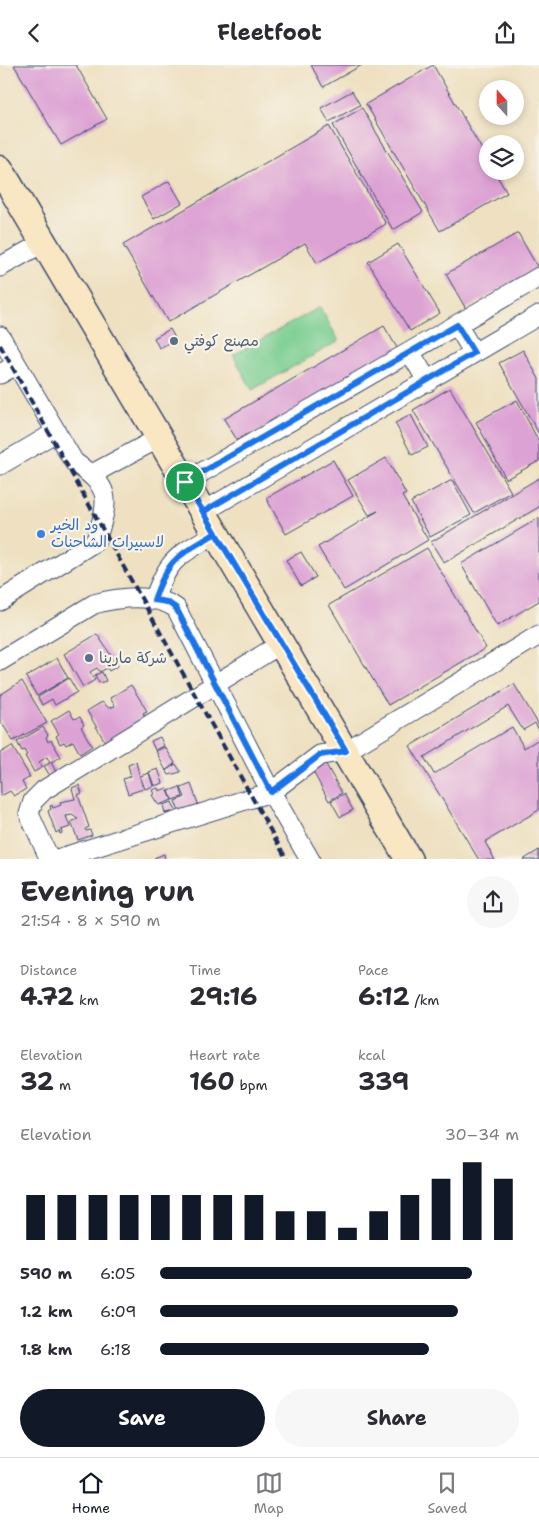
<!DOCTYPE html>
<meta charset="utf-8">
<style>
:root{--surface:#fff;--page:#f7f7f7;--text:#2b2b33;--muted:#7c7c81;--line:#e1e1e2;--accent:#111827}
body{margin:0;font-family:"Shantell Sans","Playpen Sans Arabic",sans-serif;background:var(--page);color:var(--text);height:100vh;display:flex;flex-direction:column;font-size:19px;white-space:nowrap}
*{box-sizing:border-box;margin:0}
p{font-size:16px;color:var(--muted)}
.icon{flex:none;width:28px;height:28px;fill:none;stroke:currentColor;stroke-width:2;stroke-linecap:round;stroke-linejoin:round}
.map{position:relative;height:794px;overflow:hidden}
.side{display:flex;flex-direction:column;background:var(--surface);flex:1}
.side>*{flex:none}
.needle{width:32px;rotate:339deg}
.controls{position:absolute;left:479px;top:15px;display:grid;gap:10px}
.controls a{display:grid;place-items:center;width:45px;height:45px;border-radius:50%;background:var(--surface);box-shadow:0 2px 8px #0003;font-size:25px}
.pin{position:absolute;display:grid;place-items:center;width:42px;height:42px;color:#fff;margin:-21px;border:2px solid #fff;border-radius:50%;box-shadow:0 1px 5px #0007}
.round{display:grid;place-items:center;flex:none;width:52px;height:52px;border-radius:26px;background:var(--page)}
.headline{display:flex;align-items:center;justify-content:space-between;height:85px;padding:0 20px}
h1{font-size:28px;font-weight:700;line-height:38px}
.stats{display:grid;grid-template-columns:repeat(3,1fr);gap:8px;height:85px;padding:5px 20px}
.stats div{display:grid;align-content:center}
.stats b{font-size:25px;font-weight:700}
.stats small{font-size:14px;font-weight:400}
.stats p{font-size:14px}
.chart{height:140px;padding:10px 20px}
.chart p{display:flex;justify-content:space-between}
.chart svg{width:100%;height:90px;margin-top:5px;stroke:var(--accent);stroke-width:6}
.primary-button{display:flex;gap:10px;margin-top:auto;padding:10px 20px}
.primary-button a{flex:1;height:58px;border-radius:30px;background:var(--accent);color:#fff;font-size:20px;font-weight:700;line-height:58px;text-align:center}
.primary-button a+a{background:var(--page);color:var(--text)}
ul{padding:0 20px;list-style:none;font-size:16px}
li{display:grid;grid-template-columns:80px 60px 1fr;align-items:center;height:38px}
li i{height:12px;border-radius:6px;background:var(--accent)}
header{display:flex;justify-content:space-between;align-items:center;height:65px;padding:0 20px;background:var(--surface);font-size:22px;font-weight:700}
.menu{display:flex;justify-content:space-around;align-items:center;height:70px;border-top:1px solid var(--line);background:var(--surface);font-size:14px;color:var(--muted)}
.menu a{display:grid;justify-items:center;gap:2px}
.menu .current{color:var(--accent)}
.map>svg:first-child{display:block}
</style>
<header><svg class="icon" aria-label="back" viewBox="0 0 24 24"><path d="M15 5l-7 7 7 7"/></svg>Fleetfoot<svg class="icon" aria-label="share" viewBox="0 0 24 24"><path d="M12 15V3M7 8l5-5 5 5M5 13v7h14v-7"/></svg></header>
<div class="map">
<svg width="539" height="795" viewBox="0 0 539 795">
<rect width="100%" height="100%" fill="#f7f3e8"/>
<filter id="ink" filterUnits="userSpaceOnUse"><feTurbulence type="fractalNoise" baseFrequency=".02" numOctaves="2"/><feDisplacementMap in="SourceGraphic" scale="10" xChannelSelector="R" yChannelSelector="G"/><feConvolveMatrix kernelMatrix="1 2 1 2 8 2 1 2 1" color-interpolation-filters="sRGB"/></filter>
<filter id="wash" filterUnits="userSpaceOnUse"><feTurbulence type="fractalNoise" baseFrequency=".0096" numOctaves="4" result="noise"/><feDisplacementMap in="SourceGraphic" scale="20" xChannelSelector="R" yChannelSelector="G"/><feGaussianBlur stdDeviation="1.12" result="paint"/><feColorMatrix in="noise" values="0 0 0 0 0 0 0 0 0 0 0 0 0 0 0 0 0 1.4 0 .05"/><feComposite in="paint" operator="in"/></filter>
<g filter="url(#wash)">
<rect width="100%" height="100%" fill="#eee0c0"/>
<!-- green -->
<path fill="#78cd90" stroke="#4a7e77" d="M320 242 339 276 252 325 233 290Z"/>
<g id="blocks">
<!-- building -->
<path fill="#dda2d4" d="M14 0H76L107 54 61 80Z
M311 0H362L323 22Z
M433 0 488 95V106H494L507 128 440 166 366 39Z
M352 26 360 40 329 57 321 43Z
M362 43 423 147 393 165 333 60Z
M329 61 386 159 317 198 305 178 168 257 123 180Z
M169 116 182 138 154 154 141 132Z
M518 168 538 203 466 244 446 209Z
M398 179 440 248 410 266 368 197Z
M384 261 399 286 239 378 224 354Z
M170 264 176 275 159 283 154 273Z
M523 285 539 314V369L499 298Z
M450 323 511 427 474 448 413 345Z
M517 335 539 377V396L506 414 476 357Z
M411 350 428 382 412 390 395 358Z
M386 393 406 429 402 431 428 475 344 525 318 482 378 446 369 450 348 415Z
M333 395 353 431 286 469 266 433Z
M539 413V442L444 498 431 477Z
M452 415 471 450 430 472 411 437Z
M539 453V536L497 561 461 499Z
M427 483 486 583 388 640 329 540Z
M301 487 316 512 301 521 286 495Z
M97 569 118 601 109 606 107 603 100 607 97 603 90 607 95 615 83 622 64 589Z
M57 593 68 613 37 631 26 612Z
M102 607 106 616 99 618 95 610Z
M69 613 77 627 55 640 52 634 42 640 38 632Z
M22 616 47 658 13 676 0 655V630Z
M514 619 539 660V665L535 658 523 665 508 641 424 692 434 709 512 662 524 683 539 674V745L485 777 495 795H479L410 681Z
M131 620 147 646 143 648 148 656 107 680 87 646 102 637 109 643 115 641 110 633Z
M69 645 74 654 80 652 84 660 81 662 92 681 80 689 73 676 66 680 64 677 60 679 56 671 59 669 51 656Z
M43 662 48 670 46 672 48 677 51 675 61 692 51 697 56 707 50 711 44 701 50 698 47 692 39 697 43 702 34 707 25 691 27 690 24 685 22 686 17 677Z
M160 672 164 681 155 685 151 676Z
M12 681 30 712 22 717 26 724 14 731 10 726 1 731 0 688Z
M165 682 175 698 166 706 156 686Z
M323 694 342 728 329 736 310 701Z
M136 697 143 724 128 729 123 714 131 711 128 700Z
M176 699 181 707 169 710 166 705Z
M158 704 163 718 154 721 149 707Z
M149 708 153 721 145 724 140 711Z
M191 719 201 747 182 754 175 736 185 732 181 723Z
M79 720 82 728 78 730 89 762 85 764 86 766 90 765 92 770 78 775 71 757 78 754 72 750 66 751 70 762 61 765 62 768 60 769 59 766 56 768 48 746 51 744 50 741 52 740 53 743 61 740 60 737 75 734 72 723Z
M180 722 183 732 172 735 169 726Z
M158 723 159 726 167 723 172 735 159 740 157 738 152 730 154 729 152 725Z
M344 729 353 745 340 752 331 736Z
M172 737 180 755 168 759 164 750 172 747 165 748 163 740Z
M539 785V795H523Z
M164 789 165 795H155L154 793Z"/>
</g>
</g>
<g filter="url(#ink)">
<use href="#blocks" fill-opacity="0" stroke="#3b4a6d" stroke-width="1"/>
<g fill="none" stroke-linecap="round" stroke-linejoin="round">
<!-- street casing -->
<g stroke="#3b4a6d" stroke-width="21">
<path id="street" d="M0 202 44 177
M457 260 474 288
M0 271 74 397C113 424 109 433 96 476L0 536
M410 287 428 317
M0 309 16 300
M0 400 56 367
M92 409 159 373
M185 417 539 212
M203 447 539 250
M154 535C169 491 179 491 216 468
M0 596 94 539C119 532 154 528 176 543L271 727 310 795
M50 795 29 749 33 736 44 725 282 578
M54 795 271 727 320 690 346 686 539 570"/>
</g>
<!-- secondary casing -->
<g stroke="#3b4a6d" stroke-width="29">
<path id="secondary" d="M0 104 409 795"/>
</g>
<!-- street -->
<use href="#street" stroke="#fff" stroke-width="19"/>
<!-- secondary -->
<use href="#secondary" stroke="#f9e7c3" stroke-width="26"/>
<!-- rail -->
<path stroke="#1b2f5e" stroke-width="4" stroke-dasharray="8 4" stroke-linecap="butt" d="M0 280 287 795"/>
</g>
</g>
<g fill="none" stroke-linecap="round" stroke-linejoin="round" filter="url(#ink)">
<!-- route casing -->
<g stroke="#fff" stroke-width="10">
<path id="route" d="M185 417 216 468C179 491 169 491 154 535L167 537 176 543 271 727 320 690 346 686C299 607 251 527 203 447L474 288 457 260 185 417"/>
</g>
<!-- route -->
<use href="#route" stroke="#1a73e8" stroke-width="6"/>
</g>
<!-- markers -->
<g fill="#5c6f8a" stroke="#f7f3e8" stroke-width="2">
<circle cx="174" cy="276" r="5"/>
<circle cx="89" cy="593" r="5"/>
</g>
<circle fill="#3f7fe0" stroke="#f7f3e8" stroke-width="2" cx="41" cy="469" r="5"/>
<g text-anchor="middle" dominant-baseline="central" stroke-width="4.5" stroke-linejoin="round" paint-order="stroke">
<!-- service labels -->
<g font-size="15" fill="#4e5e75" stroke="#f7f3e8" text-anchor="start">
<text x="184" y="276">مصنع كوفتي</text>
<text x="99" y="593">شركة مارينا</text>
</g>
<!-- shop labels -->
<g font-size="15" fill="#366cbe" stroke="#f7f3e8" text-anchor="start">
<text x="51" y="460">ود الخير<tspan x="51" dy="17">لاسبيرات الشاحنات</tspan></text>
</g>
</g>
</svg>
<div class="controls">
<a><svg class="needle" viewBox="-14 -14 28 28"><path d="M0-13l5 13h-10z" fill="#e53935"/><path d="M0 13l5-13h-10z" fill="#7c7c81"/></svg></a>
<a><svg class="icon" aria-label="layers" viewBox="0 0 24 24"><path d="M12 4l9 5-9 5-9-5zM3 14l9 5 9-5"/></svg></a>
</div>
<div class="pin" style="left:185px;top:417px;background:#1e9e55"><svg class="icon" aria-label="arrive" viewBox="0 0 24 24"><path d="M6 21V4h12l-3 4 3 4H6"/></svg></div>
</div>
<section class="side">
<div class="headline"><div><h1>Evening run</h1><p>21:54 · 8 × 590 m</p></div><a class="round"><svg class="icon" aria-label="share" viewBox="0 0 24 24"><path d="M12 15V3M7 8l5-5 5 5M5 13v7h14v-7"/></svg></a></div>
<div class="stats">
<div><p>Distance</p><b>4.72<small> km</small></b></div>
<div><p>Time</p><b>29:16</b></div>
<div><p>Pace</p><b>6:12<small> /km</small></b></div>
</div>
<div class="stats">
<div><p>Elevation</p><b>32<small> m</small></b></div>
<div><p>Heart rate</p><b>160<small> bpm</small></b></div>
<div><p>kcal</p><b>339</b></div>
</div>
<div class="chart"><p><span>Elevation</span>30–34 m</p>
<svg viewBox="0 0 160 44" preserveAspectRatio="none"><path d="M5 44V22M15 44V22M25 44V22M35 44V22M45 44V22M55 44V22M65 44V22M75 44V22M85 44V30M95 44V30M105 44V38M115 44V30M125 44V22M135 44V14M145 44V6M155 44V14"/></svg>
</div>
<ul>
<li><b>590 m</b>6:05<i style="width:87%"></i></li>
<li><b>1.2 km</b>6:09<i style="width:83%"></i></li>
<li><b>1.8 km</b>6:18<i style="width:75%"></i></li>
</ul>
<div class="primary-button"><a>Save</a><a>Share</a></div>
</section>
<nav class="menu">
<a class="current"><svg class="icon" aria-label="home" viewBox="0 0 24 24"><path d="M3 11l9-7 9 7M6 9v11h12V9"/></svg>Home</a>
<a><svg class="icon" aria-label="map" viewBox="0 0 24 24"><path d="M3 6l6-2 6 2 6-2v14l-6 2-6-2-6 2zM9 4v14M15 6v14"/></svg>Map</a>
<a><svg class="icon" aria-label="saved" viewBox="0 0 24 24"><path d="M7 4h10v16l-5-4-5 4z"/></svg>Saved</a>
</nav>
